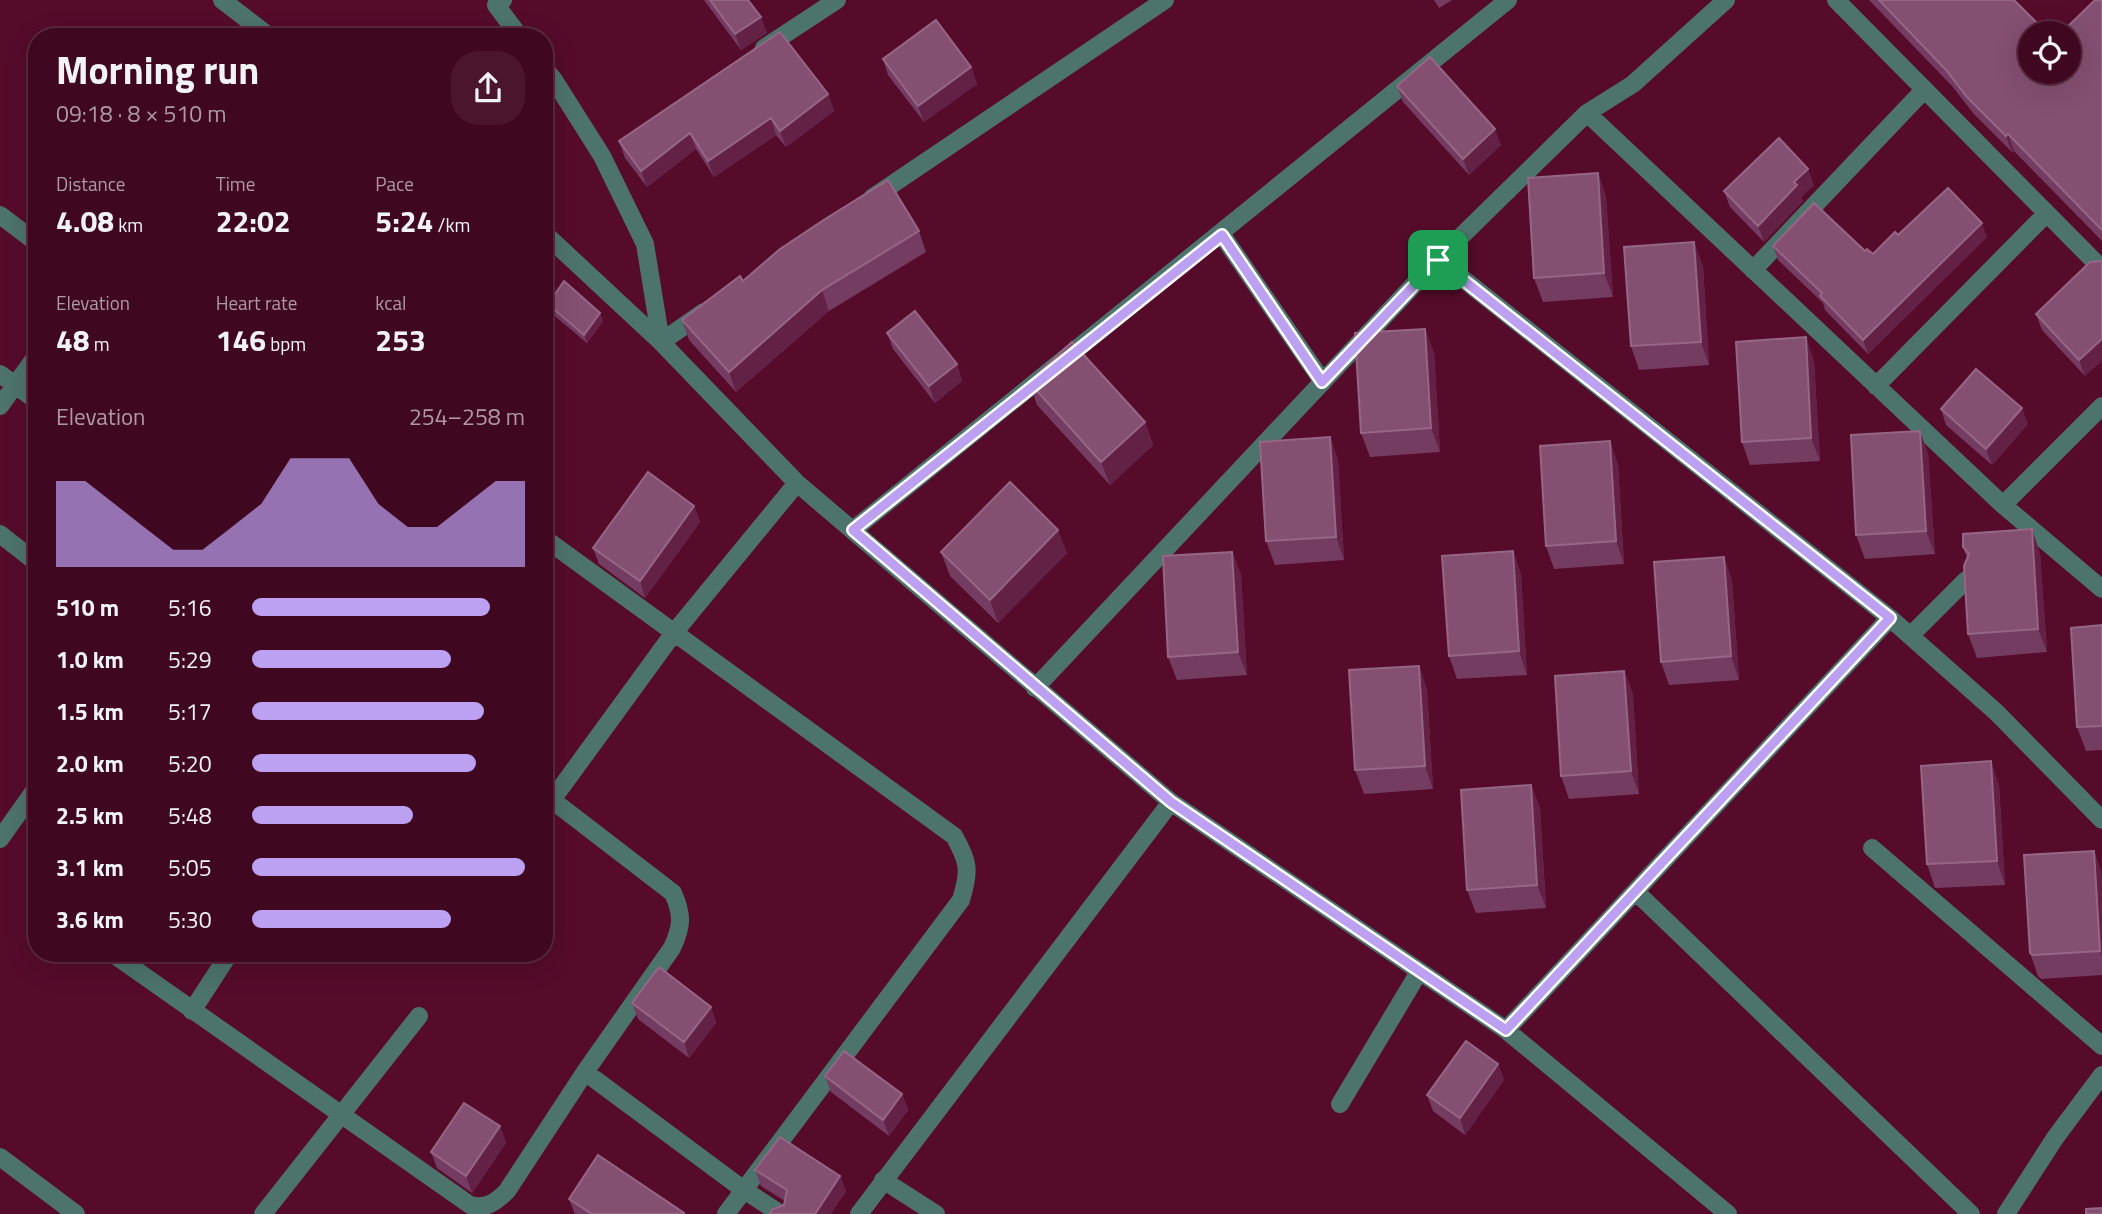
<!DOCTYPE html>
<meta charset="utf-8">
<style>
:root{--surface:#400820;--page:#4b162d;--text:#f1f3f6;--muted:#ae9aa5;--line:#59293e;--accent:#bca0f2}
body{margin:0;font-family:"Titillium Web",sans-serif;background:var(--page);color:var(--text);height:100vh;display:flex;flex-direction:column;font-size:26px;white-space:nowrap}
*{box-sizing:border-box;margin:0}
p{font-size:23px;color:var(--muted)}
.icon{flex:none;width:38px;height:38px;fill:none;stroke:currentColor;stroke-width:2;stroke-linecap:round;stroke-linejoin:round}
.map{position:relative;flex:1;overflow:hidden}
.details{position:absolute;left:28px;top:28px;width:525px;height:934px;display:flex;flex-direction:column;background:var(--surface);border-radius:28px;box-shadow:0 7px 28px #0002,0 0 0 2px var(--line)}
.details>*{flex:none}
.fabs{position:absolute;left:2018px;top:21px;display:grid;gap:14px}
.fabs a{display:grid;place-items:center;width:63px;height:63px;border-radius:50%;background:var(--surface);box-shadow:0 7px 28px #0002,0 0 0 2px var(--line);font-size:35px}
.pin{position:absolute;display:grid;place-items:center;width:60px;height:60px;color:#fff;margin:-30px;border-radius:14px;box-shadow:0 4px 10px #0006}
.round{display:grid;place-items:center;flex:none;width:74px;height:74px;border-radius:28px;background:var(--page)}
.head{display:flex;align-items:center;justify-content:space-between;height:119px;padding:0 28px}
h1{font-size:38px;font-weight:700;line-height:52px}
.metrics{display:grid;grid-template-columns:repeat(3,1fr);gap:10px;height:119px;padding:7px 28px}
.metrics div{display:grid;align-content:center}
.metrics b{font-size:30px;font-weight:700}
.metrics small{font-size:19px;font-weight:400}
.metrics p{font-size:19px}
.chart{height:196px;padding:14px 28px}
.chart p{display:flex;justify-content:space-between}
.chart svg{width:100%;height:126px;margin-top:7px;fill:var(--accent);opacity:.7}
ul{padding:0 28px;list-style:none;font-size:23px}
li{display:grid;grid-template-columns:112px 84px 1fr;align-items:center;height:52px}
li i{height:18px;border-radius:9px;background:var(--accent)}
.map>svg:first-child{display:block}
</style>
<div class="map">
<svg width="2102" height="1214" viewBox="0 0 2102 1214">
<rect width="100%" height="100%" fill="#560b2b"/>
<g fill="none" stroke-linecap="round" stroke-linejoin="round">
<!-- minor -->
<path stroke="#4c736c" stroke-width="18" d="M222 0 270 37
M503 0 496 5 520 37
M1836 0 2102 269
M764 48 837 0
M544 68 554 80 544 89
M554 80 602 156 645 244 661 342 704 312
M1587 113 2003 505 2102 589
M872 198 1165 0
M0 215 37 243
M544 233 661 342 797 483 1171 802 1506 1030 1728 1214
M1222 235 1323 382
M1438 259 1890 618 1996 712 2102 820
M1753 270 1924 90
M0 374 37 401
M1876 386 2046 214
M0 406 37 355
M2003 505 2102 406
M853 530 1508 0
M0 534 37 563
M544 538 954 836C969 862 970 871 961 900L726 1214
M1911 635 1966 580
M1035 688 1438 259 1587 113 1633 84 1726 0
M544 795 552 800 673 634 797 483
M0 839 37 787
M1872 848 2102 1046
M1636 892 1971 1214
M113 954 470 1205C486 1209 495 1203 507 1191L585 1072 672 948C682 927 683 915 673 893L552 800
M192 1011 229 954
M1506 1030 1890 618
M585 1072 744 1190 781 1214
M1340 1104 1419 972
M0 1157 76 1214
M883 1180 936 1214
M263 1214 419 1016
M859 1214 1171 802
M2006 1214 2055 1138 2102 1075"/>
</g>
<!-- wall -->
<path fill="#753c62" d="M704 0H748L767 33 741 50Z
M1434 0H1452L1439 8Z
M1869 0H2014L2030 72 2102 0V241L2014 151 2012 152 1973 113 1952 86Z
M883 59 971 67 977 84 924 122 888 75Z
M1397 86 1501 145 1469 175 1403 102Z
M828 94 834 111 786 147 776 135 714 177 696 149 647 187 625 158 619 141Z
M1598 173 1606 197 1613 297 1543 302 1534 278Z
M1814 185 1801 197 1803 201 1764 242 1730 207 1724 191Z
M919 231 926 252 829 311 736 392 689 340 682 320 743 281Z
M1898 235 1987 237 1868 354 1825 310 1823 303 1778 260 1773 246 1865 251 1873 254Z
M2102 261 2085 376 2042 330 2036 314Z
M1703 266 1709 365 1639 370 1631 346Z
M548 304 600 313 603 321 587 343 551 313Z
M887 333 957 364 962 381 935 403 893 349Z
M1434 352 1440 452 1370 457 1361 433Z
M1814 361 1820 461 1750 465 1742 442Z
M1029 382 1145 422 1153 445 1110 485 1037 405Z
M1941 409 2028 424 1992 465 1946 425Z
M1920 431 1928 454 1935 554 1865 559 1856 535Z
M1330 437 1338 460 1344 560 1275 565 1266 541Z
M1610 441 1618 465 1624 564 1554 569 1546 546Z
M694 506 700 522 645 598 599 564 593 548Z
M1963 547 2040 553 2047 652 1977 658 1968 634 1967 558Z
M1513 551 1521 575 1527 675 1457 679 1449 656Z
M941 552 1067 553 998 623 950 576Z
M1232 552 1241 575 1247 675 1177 680 1168 657Z
M1724 557 1732 581 1739 680 1669 685 1661 662Z
M2102 625V750L2086 751 2077 727Z
M1419 666 1427 690 1433 789 1364 794 1355 770Z
M1624 671 1633 695 1639 794 1569 799 1561 776Z
M1531 785 1540 808 1546 908 1476 913 1467 890Z
M1999 785 2005 885 1935 888 1927 864Z
M2102 873V975L2041 979 2038 976 2030 953Z
M632 1003 711 1007 716 1023 689 1058 638 1019Z
M1498 1064 1504 1080 1465 1135 1433 1111 1427 1095Z
M825 1076 902 1094 908 1110 889 1136 831 1092Z
M500 1126 506 1143 472 1193 437 1168 431 1152Z
M755 1170 840 1176 846 1192 784 1205 785 1201 761 1186Z
M569 1199 684 1214H575Z"/>
<!-- shaded-wall -->
<path fill="#632146" d="M761 17 767 33 741 50 735 34Z
M971 67 977 84 924 122 918 106Z
M828 94 834 111 786 147 780 131Z
M771 118 776 135 714 177 708 161Z
M1495 129 1501 145 1469 175 1463 159Z
M690 133 696 149 647 187 641 171Z
M2008 134 2014 151 2012 152 2006 136Z
M1808 169 1814 185 1801 197 1803 201 1764 242 1758 226 1794 182Z
M1598 173 1606 197 1613 297 1604 273Z
M1982 223 1987 237 1868 354 1863 340Z
M1694 242 1703 266 1709 365 1701 342Z
M822 290 829 311 736 392 729 372Z
M600 313 603 321 587 343 584 335Z
M1425 329 1434 352 1440 452 1431 428Z
M1806 337 1814 361 1820 461 1811 438Z
M2102 339V361L2085 376 2079 360Z
M957 364 962 381 935 403 929 386Z
M2022 408 2028 424 1992 465 1986 449Z
M1145 422 1153 445 1110 485 1101 462Z
M1920 431 1928 454 1935 554 1926 531Z
M1330 437 1338 460 1344 560 1336 537Z
M1610 441 1618 465 1624 564 1616 541Z
M694 506 700 522 645 598 640 581Z
M2032 529 2040 553 2047 652 2038 629Z
M1058 530 1067 553 998 623 990 600Z
M1513 551 1521 575 1527 675 1519 651Z
M1232 552 1241 575 1247 675 1238 652Z
M1724 557 1732 581 1739 680 1731 656Z
M1419 666 1427 690 1433 789 1425 766Z
M1624 671 1633 695 1639 794 1631 771Z
M1991 761 1999 785 2005 885 1997 861Z
M1531 785 1540 808 1546 908 1537 885Z
M2094 851 2102 873V957L2100 951Z
M711 1007 716 1023 689 1058 684 1042Z
M1498 1064 1504 1080 1465 1135 1460 1118Z
M902 1094 908 1110 889 1136 883 1120Z
M500 1126 506 1143 472 1193 466 1176Z
M840 1176 846 1192 831 1214H815Z"/>
<!-- building -->
<path fill="#844f71" stroke="#966785" stroke-width="2" d="M710 0H748L761 17 735 34Z
M1879 0H2014L2047 33H2030V72H2068V33H2061L2095 0H2102V230L2008 134 2006 136 1967 97 1946 70Z
M936 20 971 67 918 106 883 59Z
M780 32 828 94 780 131 771 118 708 161 690 133 641 171 619 141Z
M1430 57 1495 129 1463 159 1397 86Z
M1779 138 1808 169 1794 182 1797 185 1758 226 1724 191Z
M1598 173 1604 273 1534 278 1528 178Z
M888 180 919 231 822 290 729 372 682 320 740 276 743 281 780 249 822 221Z
M1948 188 1982 223 1863 340 1820 296 1822 293 1773 246 1814 203 1865 251 1867 249 1873 254 1895 232 1898 235Z
M1694 242 1701 342 1631 346 1624 247Z
M2102 261V339L2079 360 2036 314 2090 262Z
M564 281 600 313 584 335 548 304Z
M915 311 957 364 929 386 887 333Z
M1425 329 1431 428 1361 433 1355 333Z
M1806 337 1811 438 1742 442 1736 342Z
M1072 342 1145 422 1101 462 1029 382Z
M1976 369 2022 408 1986 449 1941 409Z
M1920 431 1926 531 1856 535 1851 435Z
M1330 437 1336 537 1266 541 1260 442Z
M1610 441 1616 541 1546 546 1540 446Z
M648 472 694 506 640 581 593 548Z
M1010 482 1058 530 990 600 941 552Z
M2032 529 2038 629 1968 634 1964 566 1969 554 1963 547V534Z
M1513 551 1519 651 1449 656 1442 556Z
M1232 552 1238 652 1168 657 1163 556Z
M1724 557 1731 656 1661 662 1654 562Z
M2102 625V726L2077 727 2071 628Z
M1419 666 1425 766 1355 770 1349 670Z
M1624 671 1631 771 1561 776 1555 676Z
M1991 761 1997 861 1927 864 1921 766Z
M1531 785 1537 885 1467 890 1461 790Z
M2094 851 2100 951 2033 955 2030 953 2024 855Z
M659 967 711 1007 684 1042 632 1003Z
M1466 1041 1498 1064 1460 1118 1427 1095Z
M844 1051 902 1094 883 1120 825 1076Z
M464 1103 500 1126 466 1176 431 1152Z
M780 1137 840 1176 815 1214H769L773 1209 784 1205 787 1190 755 1170Z
M598 1155 684 1213 683 1214H592L569 1199Z
M2102 1208V1214H2086V1209Z"/>
<g fill="none" stroke-linecap="round" stroke-linejoin="round">
<!-- route casing -->
<g stroke="#fff" stroke-width="14">
<path id="route" d="M1222 235 1322 382 1438 260 1890 618 1506 1030 1171 802 853 530Z"/>
</g>
<!-- route -->
<use href="#route" stroke="#bca0f2" stroke-width="9"/>
</g>
</svg>
<div class="fabs">
<a><svg class="icon" aria-label="locate" viewBox="0 0 24 24"><circle cx="12" cy="12" r="6"/><path d="M12 2v4M12 18v4M2 12h4M18 12h4"/></svg></a>
</div>
<div class="pin" style="left:1438px;top:260px;background:#1e9e55"><svg class="icon" aria-label="arrive" viewBox="0 0 24 24"><path d="M6 21V4h12l-3 4 3 4H6"/></svg></div>
<section class="details">
<div class="head"><div><h1>Morning run</h1><p>09:18 · 8 × 510 m</p></div><a class="round"><svg class="icon" aria-label="share" viewBox="0 0 24 24"><path d="M12 15V3M7 8l5-5 5 5M5 13v7h14v-7"/></svg></a></div>
<div class="metrics">
<div><p>Distance</p><b>4.08<small> km</small></b></div>
<div><p>Time</p><b>22:02</b></div>
<div><p>Pace</p><b>5:24<small> /km</small></b></div>
</div>
<div class="metrics">
<div><p>Elevation</p><b>48<small> m</small></b></div>
<div><p>Heart rate</p><b>146<small> bpm</small></b></div>
<div><p>kcal</p><b>253</b></div>
</div>
<div class="chart"><p><span>Elevation</span>254–258 m</p>
<svg viewBox="0 0 160 44" preserveAspectRatio="none"><path d="M0 44V14L10 14L20 22L30 30L40 38L50 38L60 30L70 22L80 6L90 6L100 6L110 22L120 30L130 30L140 22L150 14L160 14V44z"/></svg>
</div>
<ul>
<li><b>510 m</b>5:16<i style="width:87%"></i></li>
<li><b>1.0 km</b>5:29<i style="width:73%"></i></li>
<li><b>1.5 km</b>5:17<i style="width:85%"></i></li>
<li><b>2.0 km</b>5:20<i style="width:82%"></i></li>
<li><b>2.5 km</b>5:48<i style="width:59%"></i></li>
<li><b>3.1 km</b>5:05<i style="width:100%"></i></li>
<li><b>3.6 km</b>5:30<i style="width:73%"></i></li>
</ul>
</section>
</div>
